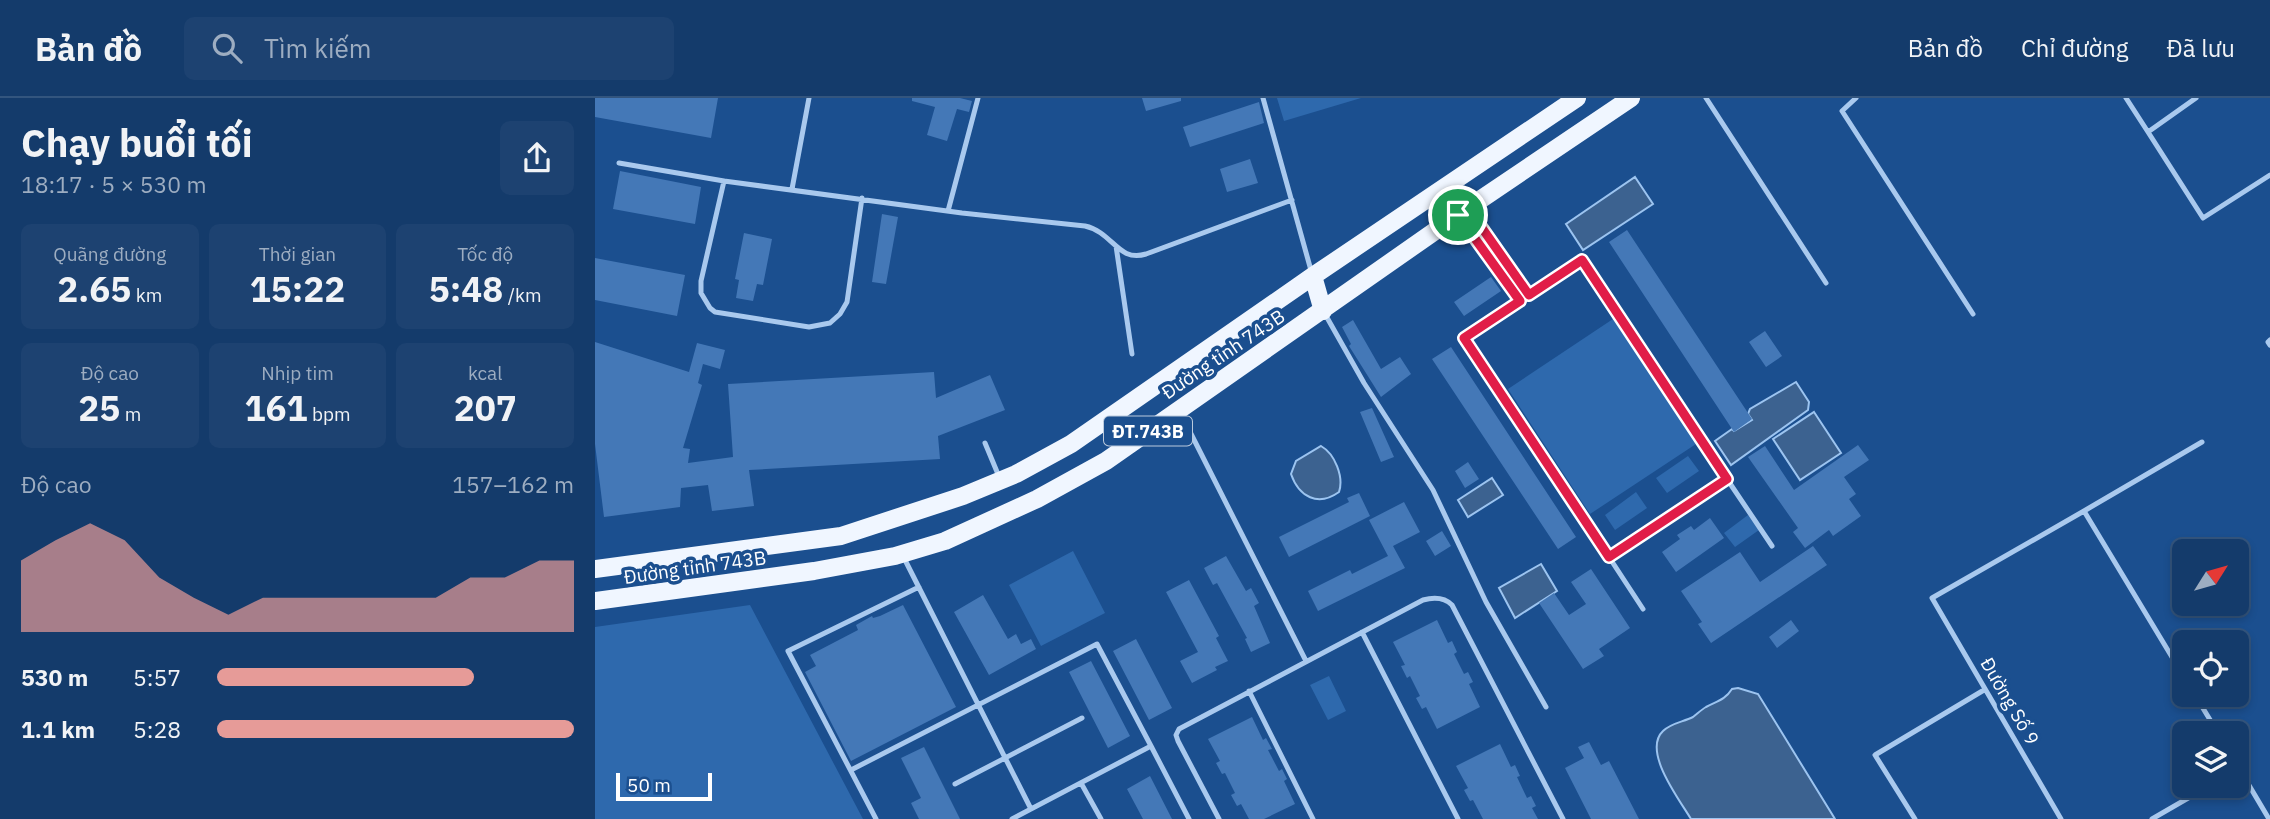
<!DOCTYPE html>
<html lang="vi">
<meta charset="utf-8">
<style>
:root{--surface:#143b6b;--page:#1d4271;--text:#f1f3f6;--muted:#9dadc1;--line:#33557e;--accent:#e69b98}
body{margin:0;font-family:"IBM Plex Sans",sans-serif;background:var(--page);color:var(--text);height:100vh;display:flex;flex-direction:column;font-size:26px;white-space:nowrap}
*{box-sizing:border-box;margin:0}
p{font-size:23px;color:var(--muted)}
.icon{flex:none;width:38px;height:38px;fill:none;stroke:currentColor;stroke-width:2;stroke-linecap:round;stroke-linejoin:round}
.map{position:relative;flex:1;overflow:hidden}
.details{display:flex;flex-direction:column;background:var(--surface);width:595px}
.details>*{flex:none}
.needle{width:46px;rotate:53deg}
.tools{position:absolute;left:1577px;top:441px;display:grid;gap:14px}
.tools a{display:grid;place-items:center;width:77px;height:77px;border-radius:10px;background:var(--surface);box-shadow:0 4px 10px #0003,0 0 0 2px var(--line);font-size:35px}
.scale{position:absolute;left:21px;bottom:18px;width:96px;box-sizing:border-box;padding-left:7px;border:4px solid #fff;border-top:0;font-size:19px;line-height:24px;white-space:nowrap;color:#fff;-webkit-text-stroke:5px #1b4f8f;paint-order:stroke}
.pin{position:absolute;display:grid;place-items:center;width:60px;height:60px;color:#fff;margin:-30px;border:4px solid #fff;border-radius:50%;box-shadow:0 2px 7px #0007}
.round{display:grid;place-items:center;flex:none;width:74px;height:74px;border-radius:10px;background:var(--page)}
.headline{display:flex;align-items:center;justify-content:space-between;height:119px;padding:0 21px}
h1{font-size:38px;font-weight:800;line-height:52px}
.metrics{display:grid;grid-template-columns:repeat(3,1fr);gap:10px;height:119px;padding:7px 21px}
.metrics div{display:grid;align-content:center;border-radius:10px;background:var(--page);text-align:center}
.metrics b{font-size:35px;font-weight:800}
.metrics small{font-size:19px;font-weight:400}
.metrics p{font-size:19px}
.chart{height:196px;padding:14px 21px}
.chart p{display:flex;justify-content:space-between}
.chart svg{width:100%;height:126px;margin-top:7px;fill:var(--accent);opacity:.7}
ul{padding:0 21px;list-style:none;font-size:23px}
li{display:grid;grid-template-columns:112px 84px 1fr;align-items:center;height:52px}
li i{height:18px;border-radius:9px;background:var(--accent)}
header{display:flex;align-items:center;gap:42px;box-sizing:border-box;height:98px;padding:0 35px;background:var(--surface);border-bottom:2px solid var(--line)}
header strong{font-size:33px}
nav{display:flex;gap:38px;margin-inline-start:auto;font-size:24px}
.search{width:490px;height:63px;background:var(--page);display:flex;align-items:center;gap:18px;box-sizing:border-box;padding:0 24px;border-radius:10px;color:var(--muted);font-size:26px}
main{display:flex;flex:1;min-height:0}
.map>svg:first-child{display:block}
</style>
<header>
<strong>Bản đồ</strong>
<div class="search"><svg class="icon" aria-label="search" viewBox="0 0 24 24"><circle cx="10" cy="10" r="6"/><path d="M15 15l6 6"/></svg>Tìm kiếm</div>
<nav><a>Bản đồ</a><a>Chỉ đường</a><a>Đã lưu</a></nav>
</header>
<main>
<section class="details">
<div class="headline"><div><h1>Chạy buổi tối</h1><p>18:17 · 5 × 530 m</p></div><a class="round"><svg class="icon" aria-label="share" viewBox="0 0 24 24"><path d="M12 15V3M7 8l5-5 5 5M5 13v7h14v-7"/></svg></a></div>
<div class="metrics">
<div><p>Quãng đường</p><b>2.65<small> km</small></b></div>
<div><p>Thời gian</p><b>15:22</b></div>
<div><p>Tốc độ</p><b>5:48<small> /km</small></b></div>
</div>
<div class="metrics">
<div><p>Độ cao</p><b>25<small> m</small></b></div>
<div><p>Nhịp tim</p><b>161<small> bpm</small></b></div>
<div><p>kcal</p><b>207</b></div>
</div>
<div class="chart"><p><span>Độ cao</span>157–162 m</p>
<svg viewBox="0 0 160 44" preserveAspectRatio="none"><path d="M0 44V19L10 12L20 6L30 12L40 25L50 32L60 38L70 32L80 32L90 32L100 32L110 32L120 32L130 25L140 25L150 19L160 19V44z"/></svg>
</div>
<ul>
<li><b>530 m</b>5:57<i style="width:72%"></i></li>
<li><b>1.1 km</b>5:28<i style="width:100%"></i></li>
</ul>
</section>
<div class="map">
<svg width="1675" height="721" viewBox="0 0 1675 721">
<rect width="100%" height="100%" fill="#1b4f8f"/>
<!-- green -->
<path fill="#2e69ad" d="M682 0H766L689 23Z
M1018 221 1101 346 995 416 913 291Z
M1093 358 1104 373 1072 395 1061 380Z
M1041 394 1052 410 1020 432 1010 417Z
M1153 417 1164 432 1140 449 1129 435Z
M478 453 510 515 446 548 414 487Z
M155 507 268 721H0V529Z
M734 578 751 613 733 622 715 587Z"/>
<!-- water -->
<path fill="#3c6290" stroke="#9cc4f0" stroke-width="2" d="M1040 79 1058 106 988 152 971 126Z
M1201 284 1214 304 1213 312 1136 367 1120 343 1137 331 1139 333 1157 322 1153 316 1155 311Z
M1219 314 1246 355 1205 382 1178 341Z
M726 348C740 356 749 379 744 394 723 409 704 399 696 376L701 363Z
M897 380 908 397 873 419 863 402Z
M946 466 962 493 920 520 904 490Z
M1143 590 1163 596 1240 721H1096C1084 701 1047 653 1068 633 1076 625 1088 624 1098 619 1102 616 1106 612 1111 609 1122 603 1130 602 1137 591Z"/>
<!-- building -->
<path fill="#4478b7" d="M0 0H123L116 40 0 19Z
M317 0H365L377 3 374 14 362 11 352 43 332 37 340 9 317 3Z
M547 0H586V3L551 13Z
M664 4 669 25 595 49 588 29Z
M655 61 663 85 632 94 625 71Z
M25 73 106 89 100 126 18 111Z
M287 116 303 119 291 186 277 184Z
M1032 132 1157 321 1139 334 1014 144Z
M149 135 177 141 168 187 162 186 158 203 141 200 144 182 140 181Z
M0 160 90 177 82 218 0 202Z
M896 179 906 193 869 218 859 204Z
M758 222 786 271 805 259 816 276 786 299 754 248 756 246 747 229Z
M1170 233 1187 258 1171 269 1154 244Z
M0 244 94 274 102 245 130 252 125 271 108 266 103 285 107 287 88 350 95 351 93 365 138 359 133 286 339 274 341 300 395 277 410 312 343 338 345 361 154 372 159 408 117 413 113 387 86 390 85 409 9 419 0 346Z
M856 249 981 439 963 451 837 261Z
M777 310 799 359 786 364 765 314Z
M1263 347 1274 362 1249 379 1261 396 1254 401 1266 418 1238 438 1234 432 1210 450 1198 434 1203 430 1153 359 1170 348 1199 392Z
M873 364 884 381 870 390 860 373Z
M764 395 775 418 694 459 684 439 754 404 752 400Z
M809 404 825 434 798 448 810 470 723 513 713 493 755 472 757 476 793 458 774 422Z
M1115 420 1129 440 1081 474 1067 454 1085 441 1082 437 1096 428 1099 432Z
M847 433 856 448 840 458 831 443Z
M1218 448 1232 467 1116 545 1103 526 1107 524 1086 493 1145 454 1165 484Z
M631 458 651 493 656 490 664 505 659 508 675 545 656 554 650 541 652 540 622 485 618 487 609 470Z
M996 471 1035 530 1004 551 1009 558 988 571 944 505 959 495 974 517 991 506 976 484Z
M594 482 624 538 621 540 633 563 620 569 622 572 597 585 585 563 603 554 571 494Z
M388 497 413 541 421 536 426 546 436 541 441 551 394 577 359 514Z
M308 507 361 609 256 663 210 574 221 568 215 557 263 532 261 527 277 518 278 520 285 518Z
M842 522 853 545 857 543 862 554 859 556 869 576 873 574 878 584 874 586 885 609 842 631 831 609 827 611 821 600 825 598 815 578 812 580 806 568 810 567 798 544Z
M1196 522 1204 533 1182 550 1174 539Z
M541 541 577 610 554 622 518 553Z
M496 563 535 638 513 650 474 574Z
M657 619 668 642 671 640 677 651 673 652 684 673 687 671 692 681 689 683 700 706 669 721H654L646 706 642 708 636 697 640 695 630 675 627 676 621 665 625 663 613 641Z
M994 644 1006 667 1014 663 1044 721H996L970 670 989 660 983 649Z
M905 646 916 669 920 667 925 678 922 679 932 700 936 698 941 708 937 710 943 721H888L878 702 875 703 869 692 873 690 861 668Z
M329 649 365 721H324L316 705 326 700 306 660Z
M555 678 577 721H548L532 691Z"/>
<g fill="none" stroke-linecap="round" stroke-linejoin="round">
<!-- service -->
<path stroke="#a9c9ee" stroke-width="5" d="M668 0 717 176
M1111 0 1231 185
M1261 0 1247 13 1378 216
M1531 0 1553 34
M1601 0 1553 34 1608 120 1675 77
M24 65 129 83 367 115 490 128C518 134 523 165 551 156L697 102
M129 83 106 183V195L115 210 120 214 214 229 235 225 245 216 252 204 267 100
M197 91 214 0
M353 113 383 0
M875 114 934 197
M866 120 925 203
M521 148 537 256
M987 162 1132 381 1014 459 869 240Z
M730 216 769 285 838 392 891 504 951 609
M1675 242 1673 244 1675 247
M586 316 711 563
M390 345 405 381
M1132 381 1177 448
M1489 413 1607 344
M308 458 436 711
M1014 459 1048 511
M767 534 863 721
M654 593 718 721
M1600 597 1623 635
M1642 667 1674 721
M256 672 502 546 556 648
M486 685 506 721
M360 686 487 620
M281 721 193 553 324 489
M417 721 556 648 594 721
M624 721 583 643 581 637 584 631 828 502C839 499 849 499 857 507L968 721
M1320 721 1280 657 1389 592
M1466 721 1337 500 1489 413 1589 579
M1557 721 1614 688"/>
<!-- primary -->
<path stroke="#f0f6ff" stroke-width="18" d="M718 178 728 213
M0 471 246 438 368 398 421 376 476 346 718 178 982 0
M0 503 219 473 300 458 350 443 442 401 511 363 873 110 1036 0"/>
</g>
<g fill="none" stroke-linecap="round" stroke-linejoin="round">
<!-- route casing -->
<g stroke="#fff" stroke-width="14">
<path id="route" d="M873 110 934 197 987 162 1132 381 1014 459 869 240 925 203 863 117Z"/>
</g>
<!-- route -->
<use href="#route" stroke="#e11d48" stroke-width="9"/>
</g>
<g text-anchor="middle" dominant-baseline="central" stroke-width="7" stroke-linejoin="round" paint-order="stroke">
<!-- shield labels -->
<rect fill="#1b4f8f" stroke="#bbcadd" stroke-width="2" x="509" y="318.5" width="88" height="29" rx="5"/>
<g font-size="18" font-weight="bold" fill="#fff">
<text x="553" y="333">ĐT.743B</text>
</g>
<!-- street labels -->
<g font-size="19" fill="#fff" stroke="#1b4f8f">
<text transform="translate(628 256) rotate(-34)">Đường tỉnh 743B</text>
<text transform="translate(100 469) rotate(-8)">Đường tỉnh 743B</text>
<text transform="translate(1415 603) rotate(60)">Đường Số 9</text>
</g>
</g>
</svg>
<div class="tools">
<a><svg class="needle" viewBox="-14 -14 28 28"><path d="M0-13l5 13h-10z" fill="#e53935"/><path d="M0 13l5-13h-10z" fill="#9dadc1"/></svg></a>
<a><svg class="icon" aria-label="locate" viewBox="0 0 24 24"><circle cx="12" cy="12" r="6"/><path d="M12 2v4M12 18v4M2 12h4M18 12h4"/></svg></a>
<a><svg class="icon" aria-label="layers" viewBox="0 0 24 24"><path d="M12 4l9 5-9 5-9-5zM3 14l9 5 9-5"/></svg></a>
</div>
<div class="scale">50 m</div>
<div class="pin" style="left:863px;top:117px;background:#1e9e55"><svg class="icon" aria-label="arrive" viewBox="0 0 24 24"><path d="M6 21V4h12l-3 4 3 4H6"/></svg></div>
</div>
</main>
